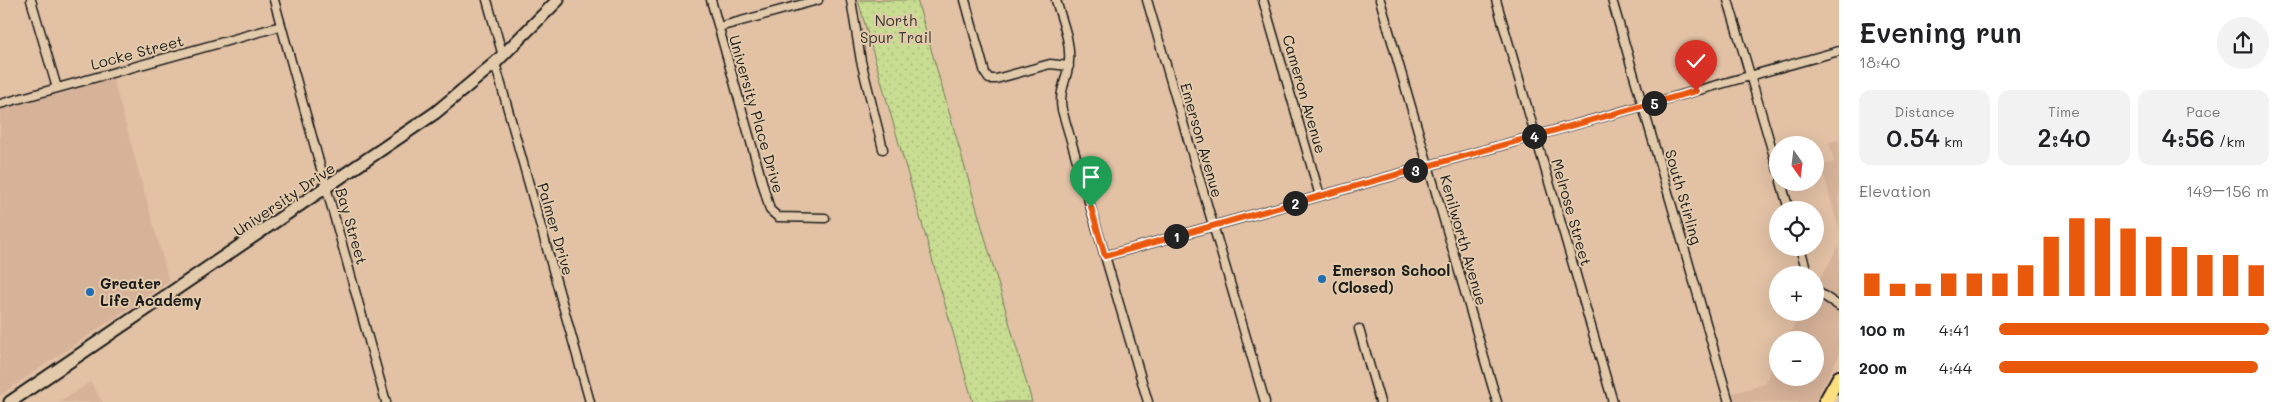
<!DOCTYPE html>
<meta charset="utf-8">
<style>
:root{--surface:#fff;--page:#f2f2f2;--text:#202124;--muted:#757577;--accent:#ea580c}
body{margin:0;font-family:Mali,sans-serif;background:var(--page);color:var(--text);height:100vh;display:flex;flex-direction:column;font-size:19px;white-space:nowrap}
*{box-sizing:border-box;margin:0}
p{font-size:16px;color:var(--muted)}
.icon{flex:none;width:28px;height:28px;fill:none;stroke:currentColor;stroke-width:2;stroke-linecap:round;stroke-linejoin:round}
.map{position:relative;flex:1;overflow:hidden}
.side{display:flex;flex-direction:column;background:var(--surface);width:450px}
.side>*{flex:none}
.needle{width:32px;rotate:166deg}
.fabs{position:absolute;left:1769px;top:136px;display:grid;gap:10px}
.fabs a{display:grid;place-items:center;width:55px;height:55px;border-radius:50%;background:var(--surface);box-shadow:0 5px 20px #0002;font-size:25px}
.pin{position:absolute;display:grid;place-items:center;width:42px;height:42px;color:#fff;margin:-51px -21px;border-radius:50% 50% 50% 0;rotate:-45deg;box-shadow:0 0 5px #0007}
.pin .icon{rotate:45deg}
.km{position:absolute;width:25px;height:25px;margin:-12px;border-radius:50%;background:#222;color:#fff;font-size:14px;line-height:25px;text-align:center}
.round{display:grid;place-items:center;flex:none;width:52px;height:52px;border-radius:26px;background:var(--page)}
.overview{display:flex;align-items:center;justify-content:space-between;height:85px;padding:0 20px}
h1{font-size:28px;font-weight:600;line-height:38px}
.metrics{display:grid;grid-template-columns:repeat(3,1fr);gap:8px;height:85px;padding:5px 20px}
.metrics div{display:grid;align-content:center;border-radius:12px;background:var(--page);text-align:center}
.metrics b{font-size:25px;font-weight:600}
.metrics small{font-size:14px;font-weight:400}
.metrics p{font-size:14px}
.chart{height:140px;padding:10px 20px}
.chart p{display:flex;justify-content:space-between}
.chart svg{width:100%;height:90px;margin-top:5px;stroke:var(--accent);stroke-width:6}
ul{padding:0 20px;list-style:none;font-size:16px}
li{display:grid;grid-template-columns:80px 60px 1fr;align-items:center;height:38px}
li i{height:12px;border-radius:6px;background:var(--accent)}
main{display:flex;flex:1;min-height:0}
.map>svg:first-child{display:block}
</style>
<main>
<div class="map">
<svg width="1839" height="402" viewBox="0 0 1839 402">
<defs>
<pattern id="park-dots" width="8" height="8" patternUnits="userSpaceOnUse" patternTransform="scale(1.25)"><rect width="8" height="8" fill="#c8dd92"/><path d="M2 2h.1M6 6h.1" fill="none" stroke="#abbd7d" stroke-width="1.8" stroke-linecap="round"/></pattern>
</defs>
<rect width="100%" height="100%" fill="#e2c1a5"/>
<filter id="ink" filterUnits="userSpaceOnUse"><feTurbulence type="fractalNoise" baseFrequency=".02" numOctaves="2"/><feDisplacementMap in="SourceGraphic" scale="10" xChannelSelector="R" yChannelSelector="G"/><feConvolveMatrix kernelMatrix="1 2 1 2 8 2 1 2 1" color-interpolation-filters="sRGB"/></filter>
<g filter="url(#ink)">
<!-- built -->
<path fill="#d6b299" d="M113 79 169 281 0 395V110Z
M1839 140V229L1821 165 1834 162 1829 142Z
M1839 245V356L1814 402H1735L1733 393 1765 384 1777 355 1778 378H1815V340H1786L1801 313 1815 312V288Z
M90 382 103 402H60Z"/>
<!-- park -->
<path fill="url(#park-dots)" stroke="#727c57" d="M858 0H917L1032 402H973Z"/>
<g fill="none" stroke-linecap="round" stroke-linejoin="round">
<!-- minor casing -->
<g stroke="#1c1c1c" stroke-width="11">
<path id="minor" d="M31 0 57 88
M274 0 386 402
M487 0 503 56
M711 0 770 210 778 217 825 218
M851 0 861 61 883 149
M965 0 985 73 989 79H996L1050 64 1069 66
M1056 0C1061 19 1071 41 1069 61 1068 78 1058 91 1062 110L1148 402
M1147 0 1265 402
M1263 0 1320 196
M1380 0 1497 402
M1496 0 1613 402
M1612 0 1729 402
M1728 0 1778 170
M719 27 818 0
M495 63 590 402
M0 104 281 26
M1781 182 1789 210
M1800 248 1808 275
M1105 256 1839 51
M1815 290 1839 306
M1359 329 1380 402
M1826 402 1839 398"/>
</g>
<!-- secondary casing -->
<g stroke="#1c1c1c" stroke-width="15">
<path id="secondary" d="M10 402 435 113 495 63 558 0"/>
</g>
<!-- primary casing -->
<g stroke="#1c1c1c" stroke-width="16">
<path id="primary" d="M1825 402 1839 377"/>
</g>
<!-- minor -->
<use href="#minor" stroke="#e3caab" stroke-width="8"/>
<!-- secondary -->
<use href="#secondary" stroke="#e3caab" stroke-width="11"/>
<!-- primary -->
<use href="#primary" stroke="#ffdf80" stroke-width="12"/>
</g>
</g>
<g fill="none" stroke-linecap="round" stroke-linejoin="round" filter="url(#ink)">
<!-- route casing -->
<g stroke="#fff" stroke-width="10">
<path id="route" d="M1091 207 1105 256 1696 91"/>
</g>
<!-- route -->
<use href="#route" stroke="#ea580c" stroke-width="6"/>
</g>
<!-- markers -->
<g fill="#1f6fb2" stroke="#e3caab" stroke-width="2">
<circle cx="1322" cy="279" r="5"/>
<circle cx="90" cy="292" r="5"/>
</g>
<g text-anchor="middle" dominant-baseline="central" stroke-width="4" stroke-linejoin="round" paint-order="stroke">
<!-- park labels -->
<g font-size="15" fill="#36392e" stroke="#e3caab">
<text x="896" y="20">North<tspan x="896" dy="17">Spur Trail</tspan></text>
</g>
<!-- street labels -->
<g font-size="15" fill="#1c1c1c" stroke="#e3caab">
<text transform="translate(137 52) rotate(-15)">Locke Street</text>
<text transform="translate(1305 94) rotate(74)">Cameron Avenue</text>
<text transform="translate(757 114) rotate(74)">University Place Drive</text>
<text transform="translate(1202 140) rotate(74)">Emerson Avenue</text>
<text transform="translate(1684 197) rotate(74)">South Stirling</text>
<text transform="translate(284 199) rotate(-34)">University Drive</text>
<text transform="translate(1572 212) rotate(74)">Melrose Street</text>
<text transform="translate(352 226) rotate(74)">Bay Street</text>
<text transform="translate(556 229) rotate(74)">Palmer Drive</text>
<text transform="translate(1464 240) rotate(74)">Kenilworth Avenue</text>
</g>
<!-- poi labels -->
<g font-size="15" font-weight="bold" fill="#1c1c1c" stroke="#e3caab" text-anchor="start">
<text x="1332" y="270">Emerson School<tspan x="1332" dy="17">(Closed)</tspan></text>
<text x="100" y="283">Greater<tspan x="100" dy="17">Life Academy</tspan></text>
</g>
</g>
</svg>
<div class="fabs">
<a><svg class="needle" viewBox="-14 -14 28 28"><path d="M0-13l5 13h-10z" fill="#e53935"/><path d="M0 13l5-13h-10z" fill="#757577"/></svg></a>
<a><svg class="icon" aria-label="locate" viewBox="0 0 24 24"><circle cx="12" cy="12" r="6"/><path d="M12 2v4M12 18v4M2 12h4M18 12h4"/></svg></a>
<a>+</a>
<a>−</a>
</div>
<div class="pin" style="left:1091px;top:207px;background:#1e9e55"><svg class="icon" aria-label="arrive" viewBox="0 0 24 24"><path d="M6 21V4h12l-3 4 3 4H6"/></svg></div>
<div class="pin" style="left:1696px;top:91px;background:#d93025"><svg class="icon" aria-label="check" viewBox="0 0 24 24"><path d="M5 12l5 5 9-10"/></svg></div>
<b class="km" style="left:1176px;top:236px">1</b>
<b class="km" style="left:1295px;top:203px">2</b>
<b class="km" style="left:1415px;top:170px">3</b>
<b class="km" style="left:1534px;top:136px">4</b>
<b class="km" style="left:1654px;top:103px">5</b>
</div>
<section class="side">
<div class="overview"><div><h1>Evening run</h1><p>18:40</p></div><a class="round"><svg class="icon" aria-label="share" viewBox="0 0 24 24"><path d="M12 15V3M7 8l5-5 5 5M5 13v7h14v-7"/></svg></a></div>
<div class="metrics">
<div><p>Distance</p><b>0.54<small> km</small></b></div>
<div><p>Time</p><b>2:40</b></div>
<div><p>Pace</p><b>4:56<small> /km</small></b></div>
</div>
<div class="chart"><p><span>Elevation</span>149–156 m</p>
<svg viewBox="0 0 160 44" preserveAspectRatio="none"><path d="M5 44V33M15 44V38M25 44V38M35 44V33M45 44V33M55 44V33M65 44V29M75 44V15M85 44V6M95 44V6M105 44V11M115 44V15M125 44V20M135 44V24M145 44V24M155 44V29"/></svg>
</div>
<ul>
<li><b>100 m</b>4:41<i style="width:100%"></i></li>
<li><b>200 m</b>4:44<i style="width:96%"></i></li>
</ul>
</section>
</main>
